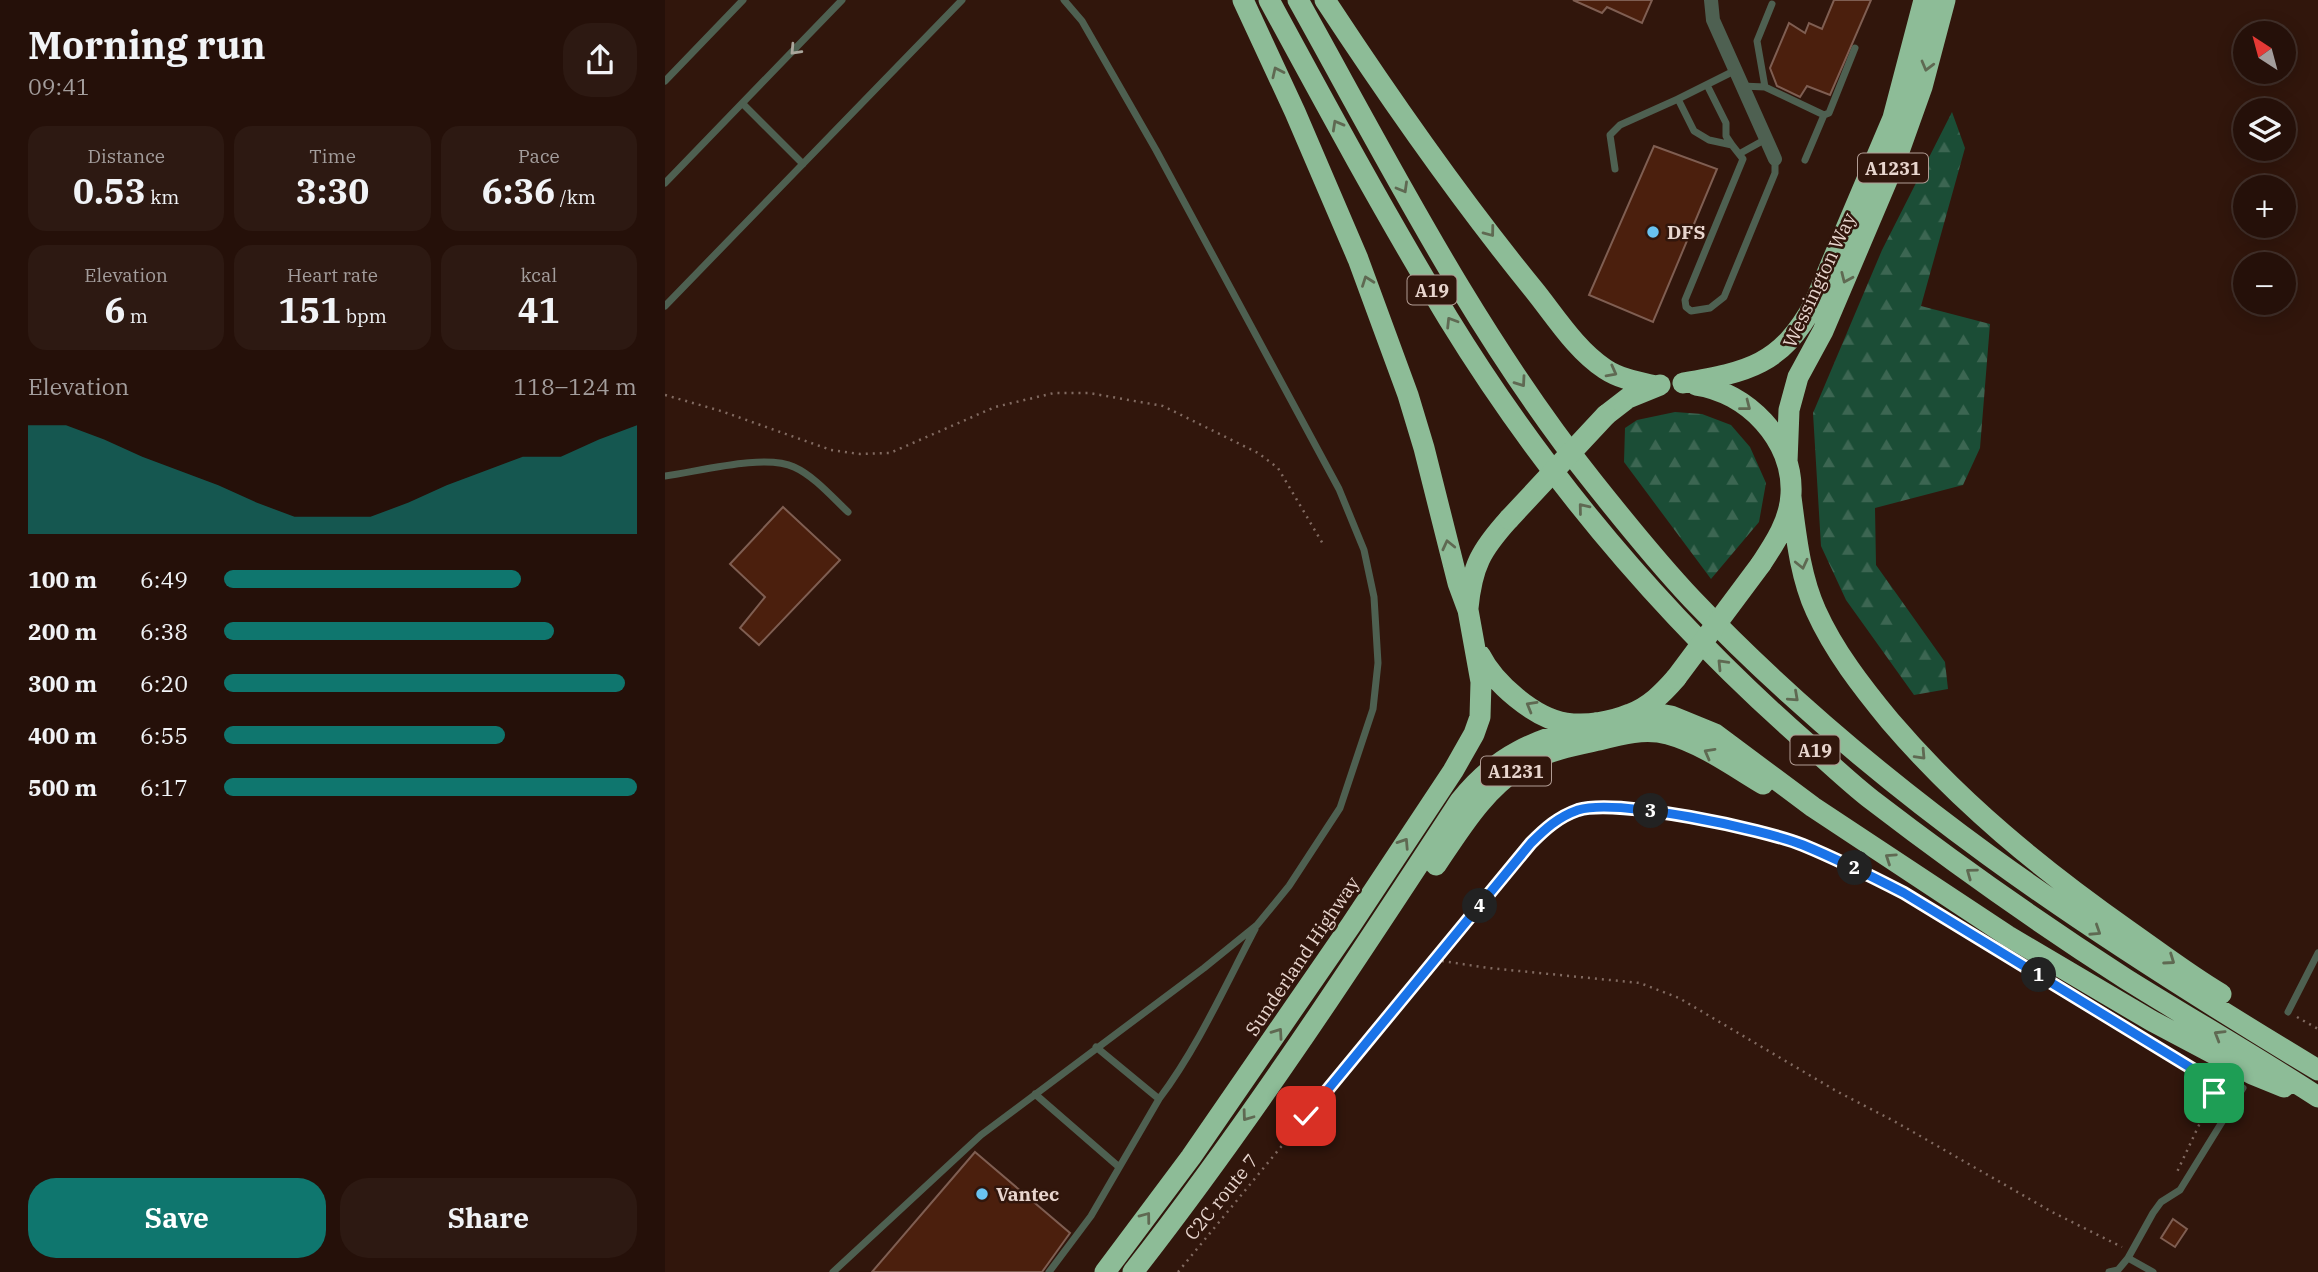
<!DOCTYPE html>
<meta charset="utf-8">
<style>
:root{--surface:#251009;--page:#2d1912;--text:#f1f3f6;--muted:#a39d9c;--line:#42302a;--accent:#0f766e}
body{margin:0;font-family:"IBM Plex Serif",serif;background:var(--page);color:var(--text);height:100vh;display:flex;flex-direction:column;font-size:26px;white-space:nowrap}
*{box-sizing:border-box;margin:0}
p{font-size:23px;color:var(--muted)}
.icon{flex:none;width:38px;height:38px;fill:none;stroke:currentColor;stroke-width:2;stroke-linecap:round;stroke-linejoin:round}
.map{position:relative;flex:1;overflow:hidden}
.drawer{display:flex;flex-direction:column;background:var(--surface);width:665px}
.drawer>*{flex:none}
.needle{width:46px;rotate:324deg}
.controls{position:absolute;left:1568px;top:21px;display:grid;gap:14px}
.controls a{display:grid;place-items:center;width:63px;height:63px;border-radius:50%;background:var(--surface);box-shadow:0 4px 18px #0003,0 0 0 2px var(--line);font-size:35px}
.pin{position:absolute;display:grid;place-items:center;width:60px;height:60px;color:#fff;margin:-30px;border-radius:14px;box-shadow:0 4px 10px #0006}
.km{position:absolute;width:35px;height:35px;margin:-18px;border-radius:50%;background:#222;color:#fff;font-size:19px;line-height:35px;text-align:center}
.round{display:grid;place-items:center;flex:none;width:74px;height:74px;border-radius:28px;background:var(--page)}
.summary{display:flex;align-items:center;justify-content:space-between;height:119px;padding:0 28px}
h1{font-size:38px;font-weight:700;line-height:52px}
.metrics{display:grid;grid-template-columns:repeat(3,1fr);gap:10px;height:119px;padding:7px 28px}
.metrics div{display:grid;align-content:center;border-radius:18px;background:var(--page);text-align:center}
.metrics b{font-size:35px;font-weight:700}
.metrics small{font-size:19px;font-weight:400}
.metrics p{font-size:19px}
.chart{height:196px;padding:14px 28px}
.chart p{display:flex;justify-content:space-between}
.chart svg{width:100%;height:126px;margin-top:7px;fill:var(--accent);opacity:.7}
.primary-button{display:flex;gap:14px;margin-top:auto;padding:14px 28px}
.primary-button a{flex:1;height:80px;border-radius:28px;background:var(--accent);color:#fff;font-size:28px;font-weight:700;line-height:80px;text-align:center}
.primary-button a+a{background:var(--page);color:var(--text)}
ul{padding:0 28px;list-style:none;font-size:23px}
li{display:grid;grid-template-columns:112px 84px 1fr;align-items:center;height:52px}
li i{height:18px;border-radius:9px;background:var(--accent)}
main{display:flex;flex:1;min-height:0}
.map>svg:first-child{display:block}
</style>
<main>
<section class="drawer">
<div class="summary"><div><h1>Morning run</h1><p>09:41</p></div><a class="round"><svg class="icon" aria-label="share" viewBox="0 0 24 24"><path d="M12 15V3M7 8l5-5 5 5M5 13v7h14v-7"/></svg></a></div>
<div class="metrics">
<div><p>Distance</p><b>0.53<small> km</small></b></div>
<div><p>Time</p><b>3:30</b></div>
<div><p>Pace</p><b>6:36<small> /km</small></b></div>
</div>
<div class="metrics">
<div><p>Elevation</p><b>6<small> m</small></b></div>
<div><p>Heart rate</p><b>151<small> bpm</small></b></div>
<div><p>kcal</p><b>41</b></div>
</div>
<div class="chart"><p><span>Elevation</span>118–124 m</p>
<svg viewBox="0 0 160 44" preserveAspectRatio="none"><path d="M0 44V6L10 6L20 11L30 17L40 22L50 27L60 33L70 38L80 38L90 38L100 33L110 27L120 22L130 17L140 17L150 11L160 6V44z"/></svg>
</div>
<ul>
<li><b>100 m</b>6:49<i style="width:72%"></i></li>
<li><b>200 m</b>6:38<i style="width:80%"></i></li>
<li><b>300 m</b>6:20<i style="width:97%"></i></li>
<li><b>400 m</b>6:55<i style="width:68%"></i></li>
<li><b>500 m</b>6:17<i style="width:100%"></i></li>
</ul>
<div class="primary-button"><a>Save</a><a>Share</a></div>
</section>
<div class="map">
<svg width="1653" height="1272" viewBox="0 0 1653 1272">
<defs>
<pattern id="forest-firs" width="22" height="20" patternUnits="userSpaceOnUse" patternTransform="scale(1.75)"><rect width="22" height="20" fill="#1b4d36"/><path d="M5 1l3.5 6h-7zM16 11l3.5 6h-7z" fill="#3c6652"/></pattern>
</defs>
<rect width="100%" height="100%" fill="#31160c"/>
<!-- forest -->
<path fill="url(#forest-firs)" d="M1287 112 1300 148 1256 306 1325 324 1315 448 1298 485 1210 508 1211 565 1280 662 1283 689 1249 695 1181 600 1156 546 1148 413 1217 250Z
M1010 412 1037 414 1066 425 1085 447 1101 483 1094 522 1046 579 959 462 960 428 972 420Z"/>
<!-- building -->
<path fill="#4b1f0d" stroke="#7f5e52" stroke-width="2" d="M908 0H987L977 23 942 7 937 13Z
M1169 0H1206L1165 95 1142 86 1135 97 1112 86 1105 68 1124 23 1140 33 1144 23 1157 29Z
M989 146 1052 169 988 322 924 295Z
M118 507 175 560 94 645 75 628 100 597 65 564Z
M310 1152 405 1233 377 1272H207Z
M1508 1219 1522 1229 1510 1247 1496 1238Z"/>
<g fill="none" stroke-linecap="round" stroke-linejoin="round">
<!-- path -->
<path stroke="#816a61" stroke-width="2.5" stroke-dasharray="2 5" stroke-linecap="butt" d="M0 395 56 411 166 450 195 454 225 453 330 407 389 393H424L498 406 593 453 613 468 658 544
M770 960 824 968 975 983 1014 998 1173 1092 1229 1121 1387 1212 1457 1247
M1436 1013 1536 1074 1549 1093 1512 1172
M1632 1017 1653 1029
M513 1272 866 843 885 823 915 810 967 807 1091 831 1136 844 1188 867 1239 893 1302 932"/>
<!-- lane -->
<path stroke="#4e6051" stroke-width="7" d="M1069 71 1013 99 1029 131 1044 140 1067 145 1078 159 1020 300 1021 307 1026 311 1045 308 1059 297 1110 173V159
M0 81 78 0
M1042 85 1061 123V136L1067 145
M1077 86 1100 87 1159 115 1164 113 1190 48
M1100 87 1092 41 1107 4
M78 104 138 164
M1074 154 1101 139
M1140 160 1159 115
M950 169 945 135 955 125 1013 99
M0 183 177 0
M0 306 297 0
M0 476C32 472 100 453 129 467 149 476 167 497 183 512
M1623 1012 1653 953
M431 1047 494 1099C533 1047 560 986 590 929
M370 1094 454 1167
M1463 1258 1488 1272
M168 1272 316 1135 539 968 592 925 624 886 675 808 708 709 713 663 709 597 699 550 674 489 491 150 417 21 399 0
M384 1272 426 1216 494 1099
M1444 1272 1453 1270 1463 1258 1488 1213 1496 1202 1515 1190 1578 1088"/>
<!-- street -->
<path stroke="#4e6051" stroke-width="14" d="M1046 0 1048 20 1110 159"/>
<!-- highway -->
<path stroke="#8dbc97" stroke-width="21" d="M604 0C662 107 720 214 783 318 880 476 1003 621 1143 744 1164 763 1185 783 1207 800 1289 863 1374 923 1461 979 1525 1019 1590 1056 1653 1097
M633 0C725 165 811 335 929 483 960 522 992 562 1027 599 1210 791 1427 934 1653 1070
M660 0C725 99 794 198 869 290 890 316 911 350 940 369 955 379 973 382 991 386
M1018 383C1083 372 1116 365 1149 304L1228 118 1259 0
M1031 385C1082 392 1129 440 1126 494 1125 520 1110 543 1096 564
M941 415 963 398 995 385
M1122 462 1124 410 1133 377 1158 331 1232 157 1257 87 1280 0
M1126 497C1131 535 1135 576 1151 611 1169 651 1197 687 1225 721 1295 803 1376 869 1464 931 1494 952 1524 975 1556 994
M803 608C807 566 816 550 844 519
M815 655C829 683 869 718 901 723 922 726 946 722 965 714 984 707 998 693 1011 678
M964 715 989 713 1006 716 1050 734 1148 807 1343 936 1487 1021 1587 1074 1619 1087
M771 865C797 826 821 786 863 762 884 750 911 745 934 740 957 734 980 728 1003 734 1036 743 1068 766 1098 784
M440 1272 526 1157 686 925 788 771 809 734 815 717 816 682 803 610 793 583 759 448 743 395 693 259 630 112 578 0
M468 1272C586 1121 691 960 795 801 835 751 872 741 930 723"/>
<!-- highway-bridge -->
<path stroke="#8dbc97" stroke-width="21" d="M844 519 941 415
M1011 678 1096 564"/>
</g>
<!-- one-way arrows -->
<defs><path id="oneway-chevron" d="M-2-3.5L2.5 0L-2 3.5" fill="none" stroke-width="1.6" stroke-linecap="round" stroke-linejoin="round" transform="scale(1.75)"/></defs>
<use stroke="#aaa69c" href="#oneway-chevron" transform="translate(130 50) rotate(133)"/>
<g stroke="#5f6952">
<use href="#oneway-chevron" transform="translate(1262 66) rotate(105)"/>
<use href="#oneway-chevron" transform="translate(612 72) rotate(-115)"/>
<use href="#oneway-chevron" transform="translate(672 125) rotate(-119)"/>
<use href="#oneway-chevron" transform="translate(738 188) rotate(60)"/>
<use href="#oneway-chevron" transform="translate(825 232) rotate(53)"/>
<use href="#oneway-chevron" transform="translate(1181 278) rotate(114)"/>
<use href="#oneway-chevron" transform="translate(702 281) rotate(-110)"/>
<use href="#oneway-chevron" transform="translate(786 322) rotate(-122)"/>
<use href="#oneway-chevron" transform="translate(947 372) rotate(28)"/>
<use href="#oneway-chevron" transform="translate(856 382) rotate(55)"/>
<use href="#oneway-chevron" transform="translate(1081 406) rotate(38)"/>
<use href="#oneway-chevron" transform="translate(918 508) rotate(-129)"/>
<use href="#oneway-chevron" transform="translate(783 545) rotate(-103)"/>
<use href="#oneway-chevron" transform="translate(1137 564) rotate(77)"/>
<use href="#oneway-chevron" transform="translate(1057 664) rotate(-134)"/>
<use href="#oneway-chevron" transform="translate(1129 697) rotate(42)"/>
<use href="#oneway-chevron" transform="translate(866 706) rotate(-150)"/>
<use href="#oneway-chevron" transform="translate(1044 753) rotate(-151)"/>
<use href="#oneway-chevron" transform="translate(1256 755) rotate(47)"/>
<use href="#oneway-chevron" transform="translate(739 843) rotate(-57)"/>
<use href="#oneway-chevron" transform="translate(1225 858) rotate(-146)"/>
<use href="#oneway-chevron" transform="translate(1306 873) rotate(-144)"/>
<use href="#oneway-chevron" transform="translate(1431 931) rotate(33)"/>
<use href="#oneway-chevron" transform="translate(1505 960) rotate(35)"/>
<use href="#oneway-chevron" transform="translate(613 1033) rotate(-55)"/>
<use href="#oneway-chevron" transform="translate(1554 1035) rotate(-149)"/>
<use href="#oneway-chevron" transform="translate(582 1116) rotate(126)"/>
<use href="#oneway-chevron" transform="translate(481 1217) rotate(-53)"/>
</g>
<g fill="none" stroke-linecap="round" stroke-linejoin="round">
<!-- route casing -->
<g stroke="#fff" stroke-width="14">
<path id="route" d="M641 1116 866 843C880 829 893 817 913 810 952 798 1098 829 1138 845 1172 859 1206 876 1239 893L1536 1074 1549 1093"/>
</g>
<!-- route -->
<use href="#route" stroke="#1a73e8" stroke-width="9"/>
</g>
<!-- markers -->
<g fill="#69c3f1" stroke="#31160c" stroke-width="2.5">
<circle cx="988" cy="232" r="7"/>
<circle cx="317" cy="1194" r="7"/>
</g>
<g text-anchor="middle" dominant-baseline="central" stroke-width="5" stroke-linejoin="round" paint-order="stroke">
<!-- shield labels -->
<g fill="#31160c" stroke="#b19c94" stroke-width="2">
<rect x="1193" y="153.5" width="70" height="29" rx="5"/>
<rect x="742.5" y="275.5" width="49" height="29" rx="5"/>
<rect x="1125.5" y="735.5" width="49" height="29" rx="5"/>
<rect x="816" y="756.5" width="70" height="29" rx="5"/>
</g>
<g font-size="18" font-weight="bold" fill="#e8d5ce">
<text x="1228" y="168">A1231</text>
<text x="767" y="290">A19</text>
<text x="1150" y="750">A19</text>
<text x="851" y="771">A1231</text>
</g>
<!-- poi labels -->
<g font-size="19" font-weight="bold" fill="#e8d5ce" stroke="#31160c" text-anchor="start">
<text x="1002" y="232">DFS</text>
<text x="331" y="1194">Vantec</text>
</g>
<!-- street labels -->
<g font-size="19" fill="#e8d5ce" stroke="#31160c">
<text transform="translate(1154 280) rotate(-65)">Wessington Way</text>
<text transform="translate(637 956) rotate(-56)">Sunderland Highway</text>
<text transform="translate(556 1197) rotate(-51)">C2C route 7</text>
</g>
</g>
</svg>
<div class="controls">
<a><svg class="needle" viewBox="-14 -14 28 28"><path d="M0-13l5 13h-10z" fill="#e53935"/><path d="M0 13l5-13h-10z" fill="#a39d9c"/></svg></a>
<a><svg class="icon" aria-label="layers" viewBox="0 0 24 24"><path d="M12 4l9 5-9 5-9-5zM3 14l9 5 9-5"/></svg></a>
<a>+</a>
<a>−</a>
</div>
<div class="pin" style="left:1549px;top:1093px;background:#1e9e55"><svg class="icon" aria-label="arrive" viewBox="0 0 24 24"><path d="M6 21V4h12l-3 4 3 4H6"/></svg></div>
<div class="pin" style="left:641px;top:1116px;background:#d93025"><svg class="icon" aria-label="check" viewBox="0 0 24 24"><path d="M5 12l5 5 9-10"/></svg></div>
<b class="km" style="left:1374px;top:975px">1</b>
<b class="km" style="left:1190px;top:868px">2</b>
<b class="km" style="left:986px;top:811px">3</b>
<b class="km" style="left:815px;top:906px">4</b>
</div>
</main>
